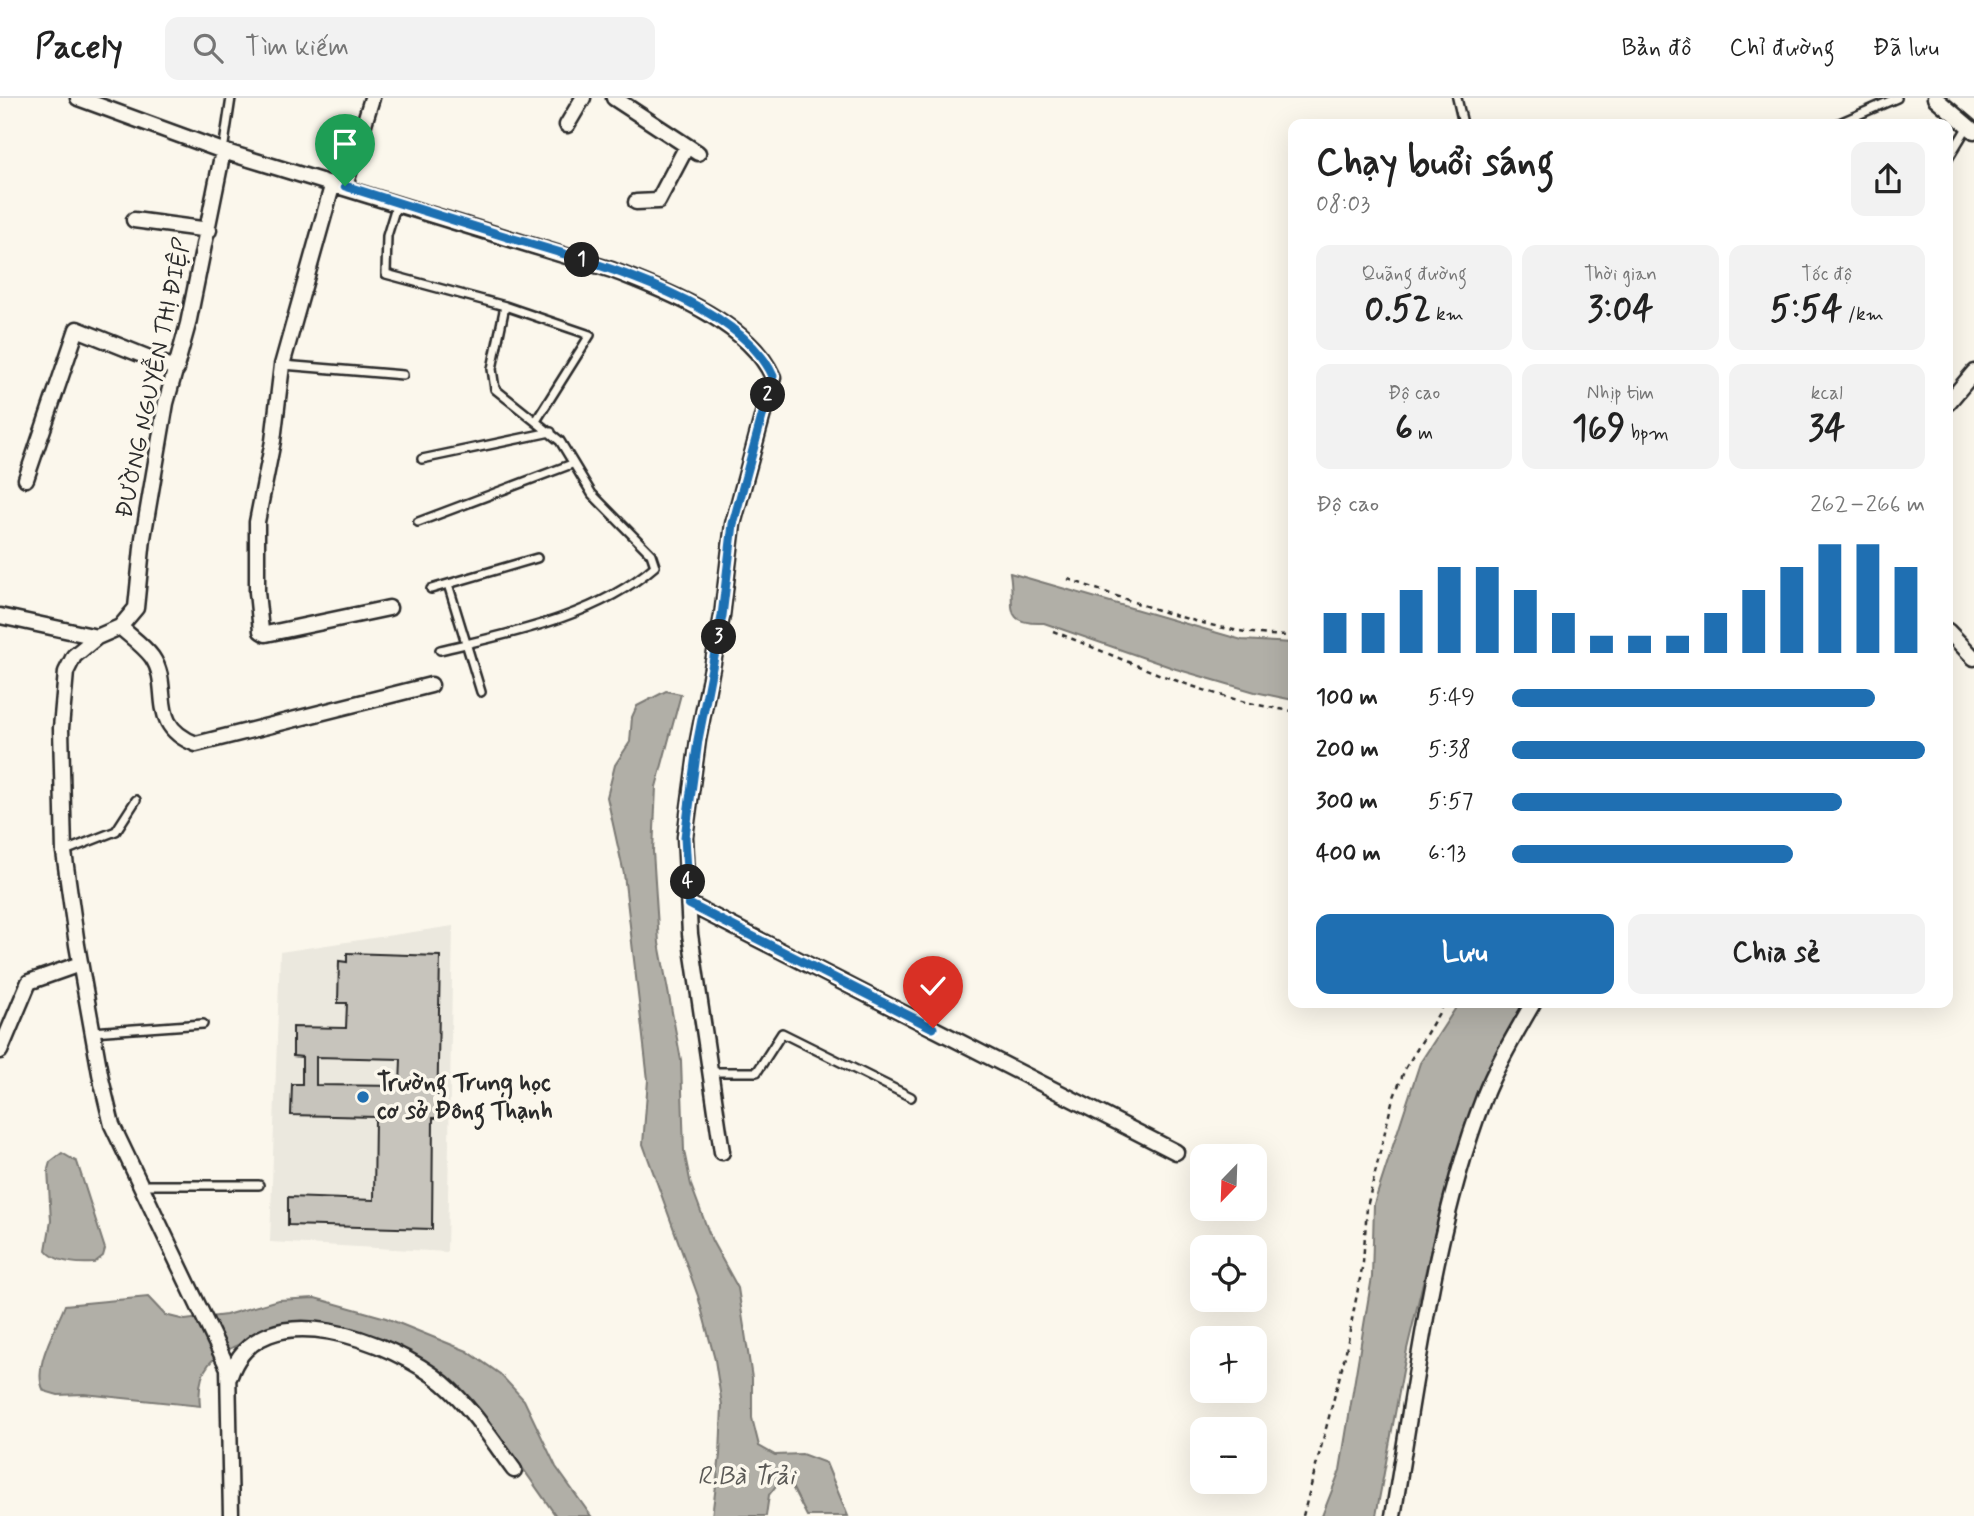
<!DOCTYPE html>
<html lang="vi">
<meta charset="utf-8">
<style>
:root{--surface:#fff;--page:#f2f2f2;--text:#222;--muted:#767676;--line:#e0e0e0;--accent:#1f6fb2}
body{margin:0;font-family:Mynerve,sans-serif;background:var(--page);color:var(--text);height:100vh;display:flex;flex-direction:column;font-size:26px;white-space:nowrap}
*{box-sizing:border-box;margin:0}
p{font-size:23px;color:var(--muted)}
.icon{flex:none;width:38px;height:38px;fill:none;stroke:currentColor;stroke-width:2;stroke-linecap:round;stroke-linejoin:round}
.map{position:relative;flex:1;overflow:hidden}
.details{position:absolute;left:1288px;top:21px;width:665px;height:889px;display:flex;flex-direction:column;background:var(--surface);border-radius:14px;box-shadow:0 7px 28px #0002}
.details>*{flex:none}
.needle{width:46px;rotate:203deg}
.fabs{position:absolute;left:1190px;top:1046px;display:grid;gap:14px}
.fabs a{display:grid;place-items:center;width:77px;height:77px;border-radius:14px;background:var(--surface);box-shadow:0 7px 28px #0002;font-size:35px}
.pin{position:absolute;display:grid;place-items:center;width:60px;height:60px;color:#fff;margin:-72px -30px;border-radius:50% 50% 50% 0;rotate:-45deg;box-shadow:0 0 7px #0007}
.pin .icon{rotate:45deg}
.km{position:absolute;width:35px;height:35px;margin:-18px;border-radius:50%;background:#222;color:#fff;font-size:19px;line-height:35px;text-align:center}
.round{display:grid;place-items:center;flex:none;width:74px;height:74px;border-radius:14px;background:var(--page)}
.overview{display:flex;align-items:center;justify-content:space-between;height:119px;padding:0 28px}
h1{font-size:38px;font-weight:700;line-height:52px}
.metrics{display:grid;grid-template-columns:repeat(3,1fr);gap:10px;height:119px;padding:7px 28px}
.metrics div{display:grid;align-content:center;border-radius:14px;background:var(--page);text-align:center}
.metrics b{font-size:35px;font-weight:700}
.metrics small{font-size:19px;font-weight:400}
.metrics p{font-size:19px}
.chart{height:196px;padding:14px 28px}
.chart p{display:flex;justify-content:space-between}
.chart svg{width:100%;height:126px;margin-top:7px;stroke:var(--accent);stroke-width:6}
.action{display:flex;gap:14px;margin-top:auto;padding:14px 28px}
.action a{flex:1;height:80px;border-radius:14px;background:var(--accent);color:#fff;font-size:28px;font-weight:700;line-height:80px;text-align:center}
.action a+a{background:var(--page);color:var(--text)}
ul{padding:0 28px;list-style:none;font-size:23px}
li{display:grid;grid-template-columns:112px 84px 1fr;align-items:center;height:52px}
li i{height:18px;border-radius:9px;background:var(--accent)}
header{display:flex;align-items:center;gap:42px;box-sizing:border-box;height:98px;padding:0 35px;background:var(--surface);border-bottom:2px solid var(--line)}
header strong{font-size:33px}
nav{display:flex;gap:38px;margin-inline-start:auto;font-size:24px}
.search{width:490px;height:63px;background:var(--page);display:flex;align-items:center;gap:18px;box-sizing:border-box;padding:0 24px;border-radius:14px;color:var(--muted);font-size:26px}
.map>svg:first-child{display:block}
</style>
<header>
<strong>Pacely</strong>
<div class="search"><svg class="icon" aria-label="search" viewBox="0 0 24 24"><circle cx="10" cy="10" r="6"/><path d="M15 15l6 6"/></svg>Tìm kiếm</div>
<nav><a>Bản đồ</a><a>Chỉ đường</a><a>Đã lưu</a></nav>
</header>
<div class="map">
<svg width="1974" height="1418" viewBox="0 0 1974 1418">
<rect width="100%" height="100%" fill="#fbf7ec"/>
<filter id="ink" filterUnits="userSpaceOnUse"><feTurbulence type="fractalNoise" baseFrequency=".0143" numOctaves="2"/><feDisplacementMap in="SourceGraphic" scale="14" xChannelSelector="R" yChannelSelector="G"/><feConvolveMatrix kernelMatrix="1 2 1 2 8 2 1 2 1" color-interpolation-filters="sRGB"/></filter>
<g filter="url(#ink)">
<!-- built -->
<path fill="#ebe8de" d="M453 828 447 1154 270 1144 280 854Z"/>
<!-- water -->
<path fill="#b1afa7" stroke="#7b7a75" stroke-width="2" d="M1010 475 1242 542 1293 545V602L1255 594 1176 571 1044 525C1000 527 1016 507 1010 475Z
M666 593 681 596 656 689 653 753 659 845 681 962 684 1053 691 1087 712 1143 738 1190 752 1280V1320L759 1348 775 1357 802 1356 826 1365 848 1418H807L788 1381 782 1380 769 1397 766 1418H712L720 1357 722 1307 715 1262 698 1198 643 1046 648 982 624 776 607 699 615 667 630 644 632 619 637 608Z
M1459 905H1526L1480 986 1443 1101 1407 1251 1376 1418H1322L1340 1372 1362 1239 1372 1179 1374 1106 1420 965Z
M62 1055 77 1064 105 1151 103 1158 94 1165C78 1166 56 1165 46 1152L51 1123 48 1071 50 1064Z
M148 1199 165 1217 185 1222 226 1217 278 1202 315 1200 386 1220 467 1253 500 1276 524 1302 556 1369 591 1418H556C497 1334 441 1239 328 1229 317 1228 302 1224 291 1225 277 1227 260 1238 247 1243 212 1257 196 1269 200 1308L84 1296 58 1297 44 1293C31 1270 57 1229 65 1207Z"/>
<!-- building -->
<path fill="#c7c4bc" stroke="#2b2b2b" stroke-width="2" fill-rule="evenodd" d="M347 855 440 858 437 1020H433L432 1131 288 1127V1099L374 1102 375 1019 291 1017 292 986H302V959L293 958V929L346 930 347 905H338L339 863 347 864ZM316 959 401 961 400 988 316 987Z"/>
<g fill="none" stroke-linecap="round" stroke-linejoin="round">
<!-- lane casing -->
<g stroke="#2b2b2b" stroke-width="12">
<path id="lane" d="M1457 0 1463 26
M1837 26 1897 0
M223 53 231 0
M1948 61 1968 28
M397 105 387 138 386 176 505 208 590 237 536 323
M283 267 403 277
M422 361 551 334
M418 424 572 366
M448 486 537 460
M431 491 448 486 481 594
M440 552C513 535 598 518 655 468L651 456 592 396 560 343 495 291 492 271 505 208
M65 753 116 733 136 702
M92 934 203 926
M711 974H757L782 935 911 999
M141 1087H259"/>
</g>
<!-- street casing -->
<g stroke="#2b2b2b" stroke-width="19">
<path id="street" d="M78 0 223 53 612 172C665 193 748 223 773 279L733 426 722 518 698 642 685 739 690 836 722 1054
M614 0 698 55
M1935 0 1974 33
M567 27 583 0
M223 53 188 226 166 305 143 440 136 510 120 529 97 539 74 558 66 574 61 630 64 754 77 847 101 981 112 1027 228 1270 231 1418
M333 85 282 267 273 343 257 424V494L261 533 266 536 389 510
M345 88 372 0
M636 104 658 103 687 48
M134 122 209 132
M1948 305 1974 274
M26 381 77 231 177 271
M0 518 97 539
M120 529C130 538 144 548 152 559 173 589 146 627 196 646L431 587
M1948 533 1974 560
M689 806 1176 1054
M0 953 29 884 80 866
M230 1278C260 1191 394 1244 443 1285 472 1310 492 1342 514 1372
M1393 1418C1417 1278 1433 1132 1484 999 1497 966 1516 935 1533 905"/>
</g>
<!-- path -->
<path stroke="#2b2b2b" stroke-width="2.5" stroke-dasharray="5 5" stroke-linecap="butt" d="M1068 481C1137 505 1220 538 1293 538
M1053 533C1130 564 1210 602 1293 613
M1303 1418 1345 1258 1363 1165 1367 1109 1392 1004 1405 971 1445 905"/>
<!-- lane -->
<use href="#lane" stroke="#fbf7ec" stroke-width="7"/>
<!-- street -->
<use href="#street" stroke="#fbf7ec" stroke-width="14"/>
</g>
</g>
<g fill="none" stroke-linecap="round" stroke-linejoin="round" filter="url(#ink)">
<!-- route casing -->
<g stroke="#fff" stroke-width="14">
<path id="route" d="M345 88C398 105 451 121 504 138 580 161 738 201 773 278L733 426 722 518 698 642 685 739 689 806 933 930"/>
</g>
<!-- route -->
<use href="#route" stroke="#1f6fb2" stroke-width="9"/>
</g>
<!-- markers -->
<circle fill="#1f6fb2" stroke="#fbf7ec" stroke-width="2.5" cx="363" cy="999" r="7"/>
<g text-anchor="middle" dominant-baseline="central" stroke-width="7" stroke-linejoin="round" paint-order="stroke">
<!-- street labels -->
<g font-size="24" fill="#2b2b2b" stroke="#fbf7ec">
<text transform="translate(154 280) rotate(-78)">ĐƯỜNG NGUYỄN THỊ ĐIỆP</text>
</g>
<!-- poi labels -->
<g font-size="24" font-weight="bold" fill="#2b2b2b" stroke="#fbf7ec" text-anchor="start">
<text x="377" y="985">Trường Trung học<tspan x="377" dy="28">cơ sở Đông Thạnh</tspan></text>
</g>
<!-- water labels -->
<g font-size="26" font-style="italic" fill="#5a5956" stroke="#fbf7ec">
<text x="746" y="1379">R.Bà Trải</text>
</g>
</g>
</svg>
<div class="fabs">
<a><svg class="needle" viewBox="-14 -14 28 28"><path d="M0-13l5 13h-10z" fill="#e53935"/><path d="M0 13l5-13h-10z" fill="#767676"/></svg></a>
<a><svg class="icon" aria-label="locate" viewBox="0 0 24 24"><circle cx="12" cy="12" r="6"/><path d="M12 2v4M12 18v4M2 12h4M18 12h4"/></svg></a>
<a>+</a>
<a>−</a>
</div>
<div class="pin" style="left:345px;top:88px;background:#1e9e55"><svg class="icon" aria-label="arrive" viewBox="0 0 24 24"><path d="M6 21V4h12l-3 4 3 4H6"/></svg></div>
<div class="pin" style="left:933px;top:930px;background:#d93025"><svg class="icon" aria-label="check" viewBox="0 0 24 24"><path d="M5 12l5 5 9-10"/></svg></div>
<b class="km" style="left:582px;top:162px">1</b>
<b class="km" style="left:768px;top:297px">2</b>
<b class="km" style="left:719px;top:539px">3</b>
<b class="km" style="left:688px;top:784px">4</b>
<section class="details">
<div class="overview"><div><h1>Chạy buổi sáng</h1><p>08:03</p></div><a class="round"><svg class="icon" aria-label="share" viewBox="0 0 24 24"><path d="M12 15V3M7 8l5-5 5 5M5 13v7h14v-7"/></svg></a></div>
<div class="metrics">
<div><p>Quãng đường</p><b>0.52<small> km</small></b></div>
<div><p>Thời gian</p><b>3:04</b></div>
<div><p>Tốc độ</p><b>5:54<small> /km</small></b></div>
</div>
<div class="metrics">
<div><p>Độ cao</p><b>6<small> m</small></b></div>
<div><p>Nhịp tim</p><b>169<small> bpm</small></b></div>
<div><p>kcal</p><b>34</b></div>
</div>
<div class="chart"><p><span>Độ cao</span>262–266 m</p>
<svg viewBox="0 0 160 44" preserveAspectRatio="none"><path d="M5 44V30M15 44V30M25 44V22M35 44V14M45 44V14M55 44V22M65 44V30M75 44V38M85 44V38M95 44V38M105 44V30M115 44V22M125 44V14M135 44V6M145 44V6M155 44V14"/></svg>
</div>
<ul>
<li><b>100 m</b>5:49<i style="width:88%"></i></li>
<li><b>200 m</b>5:38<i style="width:100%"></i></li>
<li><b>300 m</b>5:57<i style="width:80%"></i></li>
<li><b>400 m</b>6:13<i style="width:68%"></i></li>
</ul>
<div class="action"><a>Lưu</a><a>Chia sẻ</a></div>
</section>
</div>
